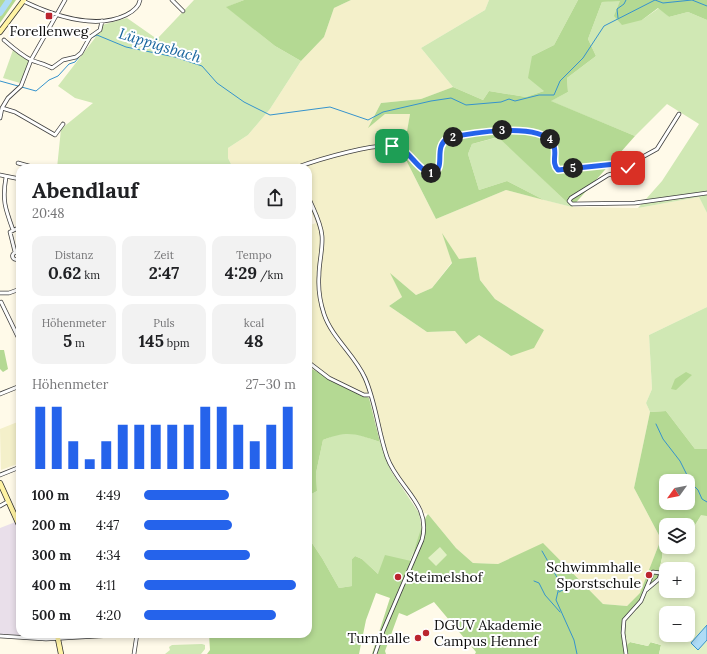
<!DOCTYPE html>
<html lang="de">
<meta charset="utf-8">
<style>
:root{--surface:#fff;--page:#f2f2f2;--text:#202124;--muted:#757577;--accent:#2563eb}
body{margin:0;font-family:Lora,serif;background:var(--page);color:var(--text);height:100vh;display:flex;flex-direction:column;font-size:15px;white-space:nowrap}
*{box-sizing:border-box;margin:0}
p{font-size:13px;color:var(--muted)}
.icon{flex:none;width:22px;height:22px;fill:none;stroke:currentColor;stroke-width:2;stroke-linecap:round;stroke-linejoin:round}
.map{position:relative;flex:1;overflow:hidden}
.sheet{position:absolute;left:16px;top:164px;width:296px;height:474px;display:flex;flex-direction:column;background:var(--surface);border-radius:12px;box-shadow:0 2px 6px #0003}
.sheet>*{flex:none}
.needle{width:26px;rotate:237deg}
.controls{position:absolute;left:659px;top:474px;display:grid;gap:8px}
.controls a{display:grid;place-items:center;width:36px;height:36px;border-radius:8px;background:var(--surface);box-shadow:0 2px 6px #0003;font-size:20px}
.pin{position:absolute;display:grid;place-items:center;width:34px;height:34px;color:#fff;margin:-17px;border-radius:8px;box-shadow:0 2px 6px #0006}
.km{position:absolute;width:20px;height:20px;margin:-10px;border-radius:50%;background:#222;color:#fff;font-size:11px;line-height:20px;text-align:center}
.round{display:grid;place-items:center;flex:none;width:42px;height:42px;border-radius:12px;background:var(--page)}
.headline{display:flex;align-items:center;justify-content:space-between;height:68px;padding:0 16px}
h1{font-size:22px;font-weight:700;line-height:30px}
.metrics{display:grid;grid-template-columns:repeat(3,1fr);gap:6px;height:68px;padding:4px 16px}
.metrics div{display:grid;align-content:center;border-radius:10px;background:var(--page);text-align:center}
.metrics b{font-size:17px;font-weight:700}
.metrics small{font-size:11px;font-weight:400}
.metrics p{font-size:11px}
.chart{height:112px;padding:8px 16px}
.chart p{display:flex;justify-content:space-between}
.chart svg{width:100%;height:72px;margin-top:4px;stroke:var(--accent);stroke-width:6}
ul{padding:0 16px;list-style:none;font-size:13px}
li{display:grid;grid-template-columns:64px 48px 1fr;align-items:center;height:30px}
li i{height:10px;border-radius:5px;background:var(--accent)}
.map>svg:first-child{display:block}
</style>
<div class="map">
<svg width="707" height="654" viewBox="0 0 707 654">
<rect width="100%" height="100%" fill="#fffae9"/>
<!-- industrial -->
<path fill="#e9dfea" d="M20 511V634H96L48 637 0 634V528L18 521 15 513Z"/>
<!-- farmland -->
<path fill="#f4f0ca" fill-rule="evenodd" d="M351 0H489L485 10 421 48 453 87 421 99 381 103 369 126 385 114H410L403 154 436 219 506 190 572 207 638 208 699 197 707 213V307L649 335 652 389 646 403 650 412 634 488 661 539 640 594 627 606 603 604 543 544 498 564 473 563 456 548 428 514 424 513 420 504 394 469 383 440 371 398 308 367V226L316 223 308 204V168H233L228 158V148L248 135 270 109 301 61 324 37 334 8ZM443 235 459 260 476 257 480 280 495 299 544 330 511 356 479 335 455 331 427 332 389 306 402 297 391 274 416 295 432 288 452 262Z
M20 421V463L1 470 0 429Z"/>
<!-- green -->
<path fill="#d0e8b4" d="M194 0H244L227 7 275 46 301 61 270 109 248 135 228 148V158L233 168H57L61 129 93 103 75 98 58 86 95 38 102 25 127 18 157 39Z
M489 0H578L554 45 532 56 544 91 526 97 489 91 483 100 453 87 421 48 485 10Z
M620 0 642 20 659 8 669 17 688 12 707 20V213L699 197 638 208 662 181 699 124 667 104 635 136 550 101 568 92 567 78 596 56 588 39 602 2Z
M13 50 29 61 20 83 3 78Z
M499 137 572 207 544 200 507 181 479 190 468 154 472 144Z
M707 307V449H695L666 411 650 412 646 403 652 389 649 335Z
M340 433 357 434 380 442 391 471 419 513 422 530 410 561 378 574 362 559 355 556 352 559V586L339 588 322 558 308 537V496L317 491 316 473 323 440Z
M202 644 205 645V649L201 654H165L170 650 169 647 172 645Z"/>
<!-- forest -->
<path fill="#b4d993" fill-rule="evenodd" d="M0 0H16L0 23Z
M244 0H351L334 8 324 37 301 61 275 46 226 7Z
M578 0H707V20L688 12 669 17 658 8 642 20 622 25 614 16 620 1 602 2 588 39 596 56 567 78 568 92 551 101 635 136 572 207 498 137 472 144 468 154 479 190 507 181 544 200 506 190 436 219 403 154 410 114H385L368 128 381 103 421 99 453 87 483 100 489 91 526 97 544 91 528 78 532 56 554 45Z
M442 233 459 259 476 257 480 280 495 299 544 330 534 348 511 356 479 335 466 344 455 331 427 332 389 306 402 297 390 273 416 295 432 288 452 263Z
M0 350H4L8 369 3 372 0 369Z
M308 367 369 398 380 442C356 434 348 430 323 440L316 473 317 491 308 496Z
M686 372 692 375 676 390 671 389 675 379Z
M666 411 695 449H707V516H701L689 535 688 542V525H666V545H662V558L659 571 664 573 646 593 639 608 628 616 626 645 630 642 648 646 650 642 661 645 659 654H475L476 652 434 602 407 616 399 613 385 651 386 654H372L390 598 376 593 366 620 359 654H207L210 650 209 634H308V537L322 558 339 588 352 586V559L355 556 362 559 378 574 385 555 411 561C414 552 423 519 428 514L456 548 473 563 498 564 543 543 603 604 627 606 640 593 661 539 634 488 650 412ZM666 481H688V503H666Z"/>
<!-- pitch -->
<path fill="#e2f0c6" fill-rule="evenodd" d="M701 515 707 516V654H659L661 645 651 642 648 646 630 642 626 646 625 621 639 608 646 593 664 574 659 571 662 558V544L666 545V547L687 548 689 535ZM666 569H688V591H666ZM666 613H688V635H666Z
M440 547 447 555 436 566 428 558Z"/>
<!-- water -->
<path fill="#aedcf6" stroke="#3593cd" d="M707 625V640L698 650 691 643Z"/>
<g fill="none" stroke-linecap="round" stroke-linejoin="round">
<!-- stream -->
<path stroke="#3593cd" stroke-width="1" d="M618 18 617 9 624 4 626 0
M93 37 97 35 126 47 175 57 202 66 217 83 244 102 270 115 330 107 368 120 383 112 431 101 451 98 466 105 501 102 509 99 515 101 539 95H554L560 81 583 58 604 26 655 0 663 3 692 0 707 6
M82 53 86 47
M0 81 36 91 49 80 58 76 69 64 75 62 79 57
M656 424 663 439 680 461 691 483 698 490 702 499 707 502
M542 551 558 579 559 587 556 600 574 640 577 654
M534 581 539 583 545 595 560 612
M559 592 572 585 573 581"/>
<!-- river -->
<path stroke="#aedcf6" stroke-width="6" d="M0 13 9 0"/>
<!-- minor casing -->
<g stroke="#3e3e3e" stroke-width="4.5">
<path id="minor" d="M172 0 183 11
M23 1C52 15 95 30 126 15 132 12 139 7 140 0
M4 40C12 47 21 55 31 60 38 63 45 64 52 68L63 60 76 57 81 53 90 37 100 30 102 21
M2 108 15 112 55 135 63 124
M0 118 2 108 8 98 21 86 31 60 65 0
M18 163 36 168
M628 165 657 149 679 114
M295 168C314 161 383 139 400 148 412 154 419 173 434 173 446 166 434 146 448 138 470 133 537 122 552 142 559 151 550 162 558 170L625 163 628 165 626 170 608 175 571 198 569 201 572 204 635 203 707 193
M0 175 20 179
M6 177C2 200 5 208 13 230
M308 196C313 209 321 222 322 236 323 249 319 262 319 275 318 288 320 302 324 314 332 338 355 355 365 378 376 403 378 431 387 457 398 488 432 504 422 540L383 631 375 654
M15 252 10 232 20 227
M12.5 256a3.5 3.5 0 1 1 7 0a3.5 3.5 0 1 1-7 0Z
M0 293H9L20 289
M1 302 20 341
M308 362 329 378 364 395H371
M0 394 20 386
M0 475 20 467
M0 506 7 502
M0 636 46 639 134 634
M134 654 137 634
M626 654 623 633 624 620 641 601 653 572 661 573 659 579 646 590"/>
</g>
<!-- secondary casing -->
<g stroke="#2d2d2d" stroke-width="6">
<path id="secondary" d="M0 32 24 0
M0 483 20 527
M57 634 61 654"/>
</g>
<!-- minor -->
<use href="#minor" stroke="#fff" stroke-width="3"/>
<!-- secondary -->
<use href="#secondary" stroke="#fff3a4" stroke-width="4.5"/>
</g>
<g fill="none" stroke-linecap="round" stroke-linejoin="round">
<!-- route casing -->
<g stroke="#fff" stroke-width="8">
<path id="route" d="M392 146C410 146 416 173 434 173 446 166 433 147 448 138 470 133 537 122 552 142 559 151 550 162 558 170L625 163 628 165V168"/>
</g>
<!-- route -->
<use href="#route" stroke="#2563eb" stroke-width="5"/>
</g>
<!-- markers -->
<g fill="#bb242e" stroke="#fff" stroke-width="1.5">
<rect x="45" y="12" width="8" height="8" rx="2"/>
<circle cx="649" cy="575" r="4"/>
<circle cx="398" cy="577" r="4"/>
<circle cx="426" cy="633" r="4"/>
<circle cx="418" cy="638" r="4"/>
</g>
<g text-anchor="middle" dominant-baseline="central" stroke-width="4" stroke-linejoin="round" paint-order="stroke">
<!-- poi labels -->
<g font-size="14" fill="#0b0b0b" stroke="#fff" text-anchor="end">
<text x="49" y="31" text-anchor="middle">Forellenweg</text>
<text x="641" y="567">Schwimmhalle<tspan x="641" dy="16">Sporstschule</tspan></text>
<text x="406" y="577" text-anchor="start">Steimelshof</text>
<text x="434" y="625" text-anchor="start">DGUV Akademie<tspan x="434" dy="16">Campus Hennef</tspan></text>
<text x="410" y="638">Turnhalle</text>
</g>
<!-- water labels -->
<g font-size="15" font-style="italic" fill="#15639c" stroke="#fff">
<text transform="translate(160 45) rotate(17)">Lüppigsbach</text>
</g>
</g>
</svg>
<div class="controls">
<a><svg class="needle" viewBox="-14 -14 28 28"><path d="M0-13l5 13h-10z" fill="#e53935"/><path d="M0 13l5-13h-10z" fill="#757577"/></svg></a>
<a><svg class="icon" aria-label="layers" viewBox="0 0 24 24"><path d="M12 4l9 5-9 5-9-5zM3 14l9 5 9-5"/></svg></a>
<a>+</a>
<a>−</a>
</div>
<div class="pin" style="left:392px;top:146px;background:#1e9e55"><svg class="icon" aria-label="arrive" viewBox="0 0 24 24"><path d="M6 21V4h12l-3 4 3 4H6"/></svg></div>
<div class="pin" style="left:628px;top:168px;background:#d93025"><svg class="icon" aria-label="check" viewBox="0 0 24 24"><path d="M5 12l5 5 9-10"/></svg></div>
<b class="km" style="left:431px;top:173px">1</b>
<b class="km" style="left:453px;top:137px">2</b>
<b class="km" style="left:502px;top:130px">3</b>
<b class="km" style="left:550px;top:139px">4</b>
<b class="km" style="left:573px;top:168px">5</b>
<section class="sheet">
<div class="headline"><div><h1>Abendlauf</h1><p>20:48</p></div><a class="round"><svg class="icon" aria-label="share" viewBox="0 0 24 24"><path d="M12 15V3M7 8l5-5 5 5M5 13v7h14v-7"/></svg></a></div>
<div class="metrics">
<div><p>Distanz</p><b>0.62<small> km</small></b></div>
<div><p>Zeit</p><b>2:47</b></div>
<div><p>Tempo</p><b>4:29<small> /km</small></b></div>
</div>
<div class="metrics">
<div><p>Höhenmeter</p><b>5<small> m</small></b></div>
<div><p>Puls</p><b>145<small> bpm</small></b></div>
<div><p>kcal</p><b>48</b></div>
</div>
<div class="chart"><p><span>Höhenmeter</span>27–30 m</p>
<svg viewBox="0 0 160 44" preserveAspectRatio="none"><path d="M5 44V6M15 44V6M25 44V27M35 44V38M45 44V27M55 44V17M65 44V17M75 44V17M85 44V17M95 44V17M105 44V6M115 44V6M125 44V17M135 44V27M145 44V17M155 44V6"/></svg>
</div>
<ul>
<li><b>100 m</b>4:49<i style="width:56%"></i></li>
<li><b>200 m</b>4:47<i style="width:58%"></i></li>
<li><b>300 m</b>4:34<i style="width:70%"></i></li>
<li><b>400 m</b>4:11<i style="width:100%"></i></li>
<li><b>500 m</b>4:20<i style="width:87%"></i></li>
</ul>
</section>
</div>
